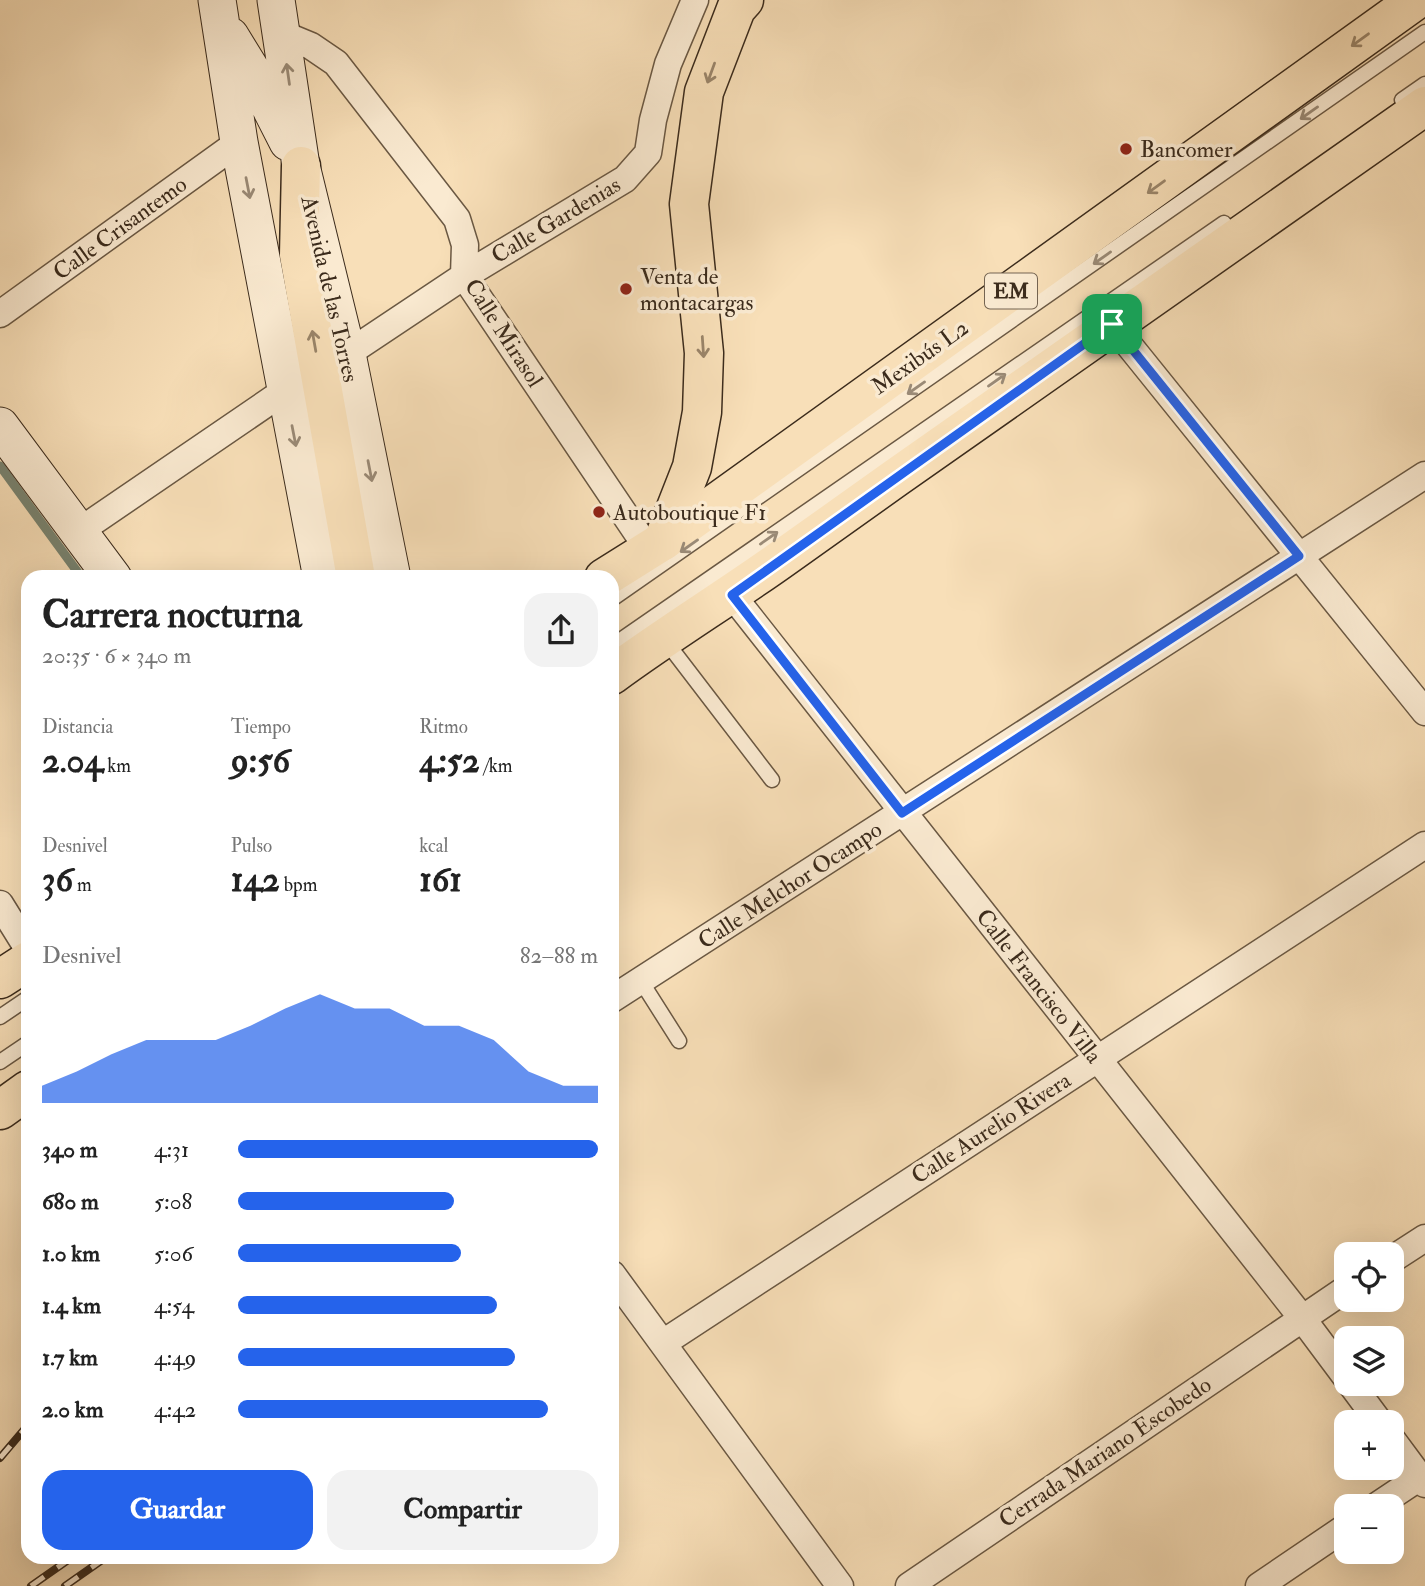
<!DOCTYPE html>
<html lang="es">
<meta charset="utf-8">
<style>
:root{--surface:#fff;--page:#f2f2f2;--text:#222;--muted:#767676;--accent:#2563eb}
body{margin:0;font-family:"IM FELL Double Pica",serif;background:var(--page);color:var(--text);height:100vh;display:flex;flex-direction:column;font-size:26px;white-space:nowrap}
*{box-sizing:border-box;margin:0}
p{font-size:23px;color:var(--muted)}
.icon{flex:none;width:38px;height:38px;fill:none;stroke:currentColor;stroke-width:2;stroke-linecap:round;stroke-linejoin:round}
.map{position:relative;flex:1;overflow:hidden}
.sheet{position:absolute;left:21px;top:570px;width:598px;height:994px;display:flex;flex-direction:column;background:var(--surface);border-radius:21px;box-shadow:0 7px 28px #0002}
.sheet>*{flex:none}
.buttons{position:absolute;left:1334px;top:1242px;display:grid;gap:14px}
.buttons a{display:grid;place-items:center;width:70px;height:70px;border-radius:14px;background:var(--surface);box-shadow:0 7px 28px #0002;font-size:35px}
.pin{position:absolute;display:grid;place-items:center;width:60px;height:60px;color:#fff;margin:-30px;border-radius:14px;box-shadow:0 4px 10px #0006}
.round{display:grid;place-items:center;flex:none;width:74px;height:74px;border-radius:21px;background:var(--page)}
.head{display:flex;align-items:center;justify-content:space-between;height:119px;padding:0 21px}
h1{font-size:38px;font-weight:800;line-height:52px}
.figures{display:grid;grid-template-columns:repeat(3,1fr);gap:10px;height:119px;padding:7px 21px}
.figures div{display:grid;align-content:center}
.figures b{font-size:35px;font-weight:800}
.figures small{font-size:19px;font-weight:400}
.figures p{font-size:19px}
.chart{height:196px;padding:14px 21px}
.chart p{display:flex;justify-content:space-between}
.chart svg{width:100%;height:126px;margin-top:7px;fill:var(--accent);opacity:.7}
.button{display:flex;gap:14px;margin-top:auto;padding:14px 21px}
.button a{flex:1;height:80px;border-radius:21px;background:var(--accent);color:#fff;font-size:28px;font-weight:800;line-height:80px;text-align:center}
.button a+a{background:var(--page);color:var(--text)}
ul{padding:0 21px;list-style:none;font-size:23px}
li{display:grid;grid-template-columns:112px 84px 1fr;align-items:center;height:52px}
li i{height:18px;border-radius:9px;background:var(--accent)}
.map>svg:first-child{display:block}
</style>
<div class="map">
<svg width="1425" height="1586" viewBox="0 0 1425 1586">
<rect width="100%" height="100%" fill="#f8dfb8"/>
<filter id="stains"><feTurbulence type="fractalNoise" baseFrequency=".00286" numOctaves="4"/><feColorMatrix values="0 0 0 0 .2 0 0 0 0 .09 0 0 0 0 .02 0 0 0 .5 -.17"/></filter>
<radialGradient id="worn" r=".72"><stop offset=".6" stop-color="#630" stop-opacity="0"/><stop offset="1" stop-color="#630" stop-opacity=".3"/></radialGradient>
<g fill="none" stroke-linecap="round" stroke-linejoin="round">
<!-- stream -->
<path stroke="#778371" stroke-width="9" d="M0 466 82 578"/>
<!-- lane casing -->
<g stroke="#6a5843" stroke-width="17">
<path id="lane" d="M1402 100 1425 84
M612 599 1425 32
M664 639 772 780
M612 646 1224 223
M641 981 679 1041
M0 1017 28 998
M0 1062 28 1043"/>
</g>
<!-- street casing -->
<g stroke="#6a5843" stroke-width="29">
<path id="street" d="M282 34 311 46 336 63 457 219 465 245 464 276 648 549
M0 314 239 142
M1112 324 1425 712
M347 354 464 276 625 179 648 153 653 120 668 64 695 0
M78 532 286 390
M732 595 1302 1318 1346 1377
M0 904 28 949
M612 999 1425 475
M1391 1260 1425 1238
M612 1274 840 1586
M663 1343 1425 845
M1351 1384 1380 1423
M1391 1438 1425 1484
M1375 1507 1420 1477
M909 1586 1346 1289
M1259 1586 1346 1527"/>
</g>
<!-- secondary casing -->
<g stroke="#3b2b1c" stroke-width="39">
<path id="secondary" d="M217 0 239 142 322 578
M276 0 301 166 347 354 392 578
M230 36 254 75 288 142
M0 426 113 578"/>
</g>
<!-- primary casing -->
<g stroke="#3b2b1c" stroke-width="41">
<path id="primary" d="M301 166 299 255 356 578
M604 578 663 541 1416 0
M612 675C669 633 730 596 787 555 999 404 1212 254 1425 106
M0 979 28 961
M0 1110 28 1090"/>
</g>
<!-- highway casing -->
<g stroke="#3b2b1c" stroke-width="41">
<path id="highway" d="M663 541 692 467 702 412 704 353 689 204 704 92 736 9 744 0"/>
</g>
<!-- lane -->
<use href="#lane" stroke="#faead1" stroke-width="14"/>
<!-- street -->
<use href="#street" stroke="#faead1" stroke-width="26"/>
<!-- secondary -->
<use href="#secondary" stroke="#faead1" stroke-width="37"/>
<!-- primary -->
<use href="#primary" stroke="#f8dfb8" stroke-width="38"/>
<!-- highway -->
<use href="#highway" stroke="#f8dfb8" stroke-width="38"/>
<!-- rail casing -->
<g stroke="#3b2b1c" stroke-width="8">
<path id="rail" d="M0 1458 28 1425
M31 1586 71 1558
M65 1586 105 1558"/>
</g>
<!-- rail -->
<use href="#rail" stroke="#faead1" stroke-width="5" stroke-dasharray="16" stroke-linecap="butt"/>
</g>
<!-- one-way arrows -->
<defs><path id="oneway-shaft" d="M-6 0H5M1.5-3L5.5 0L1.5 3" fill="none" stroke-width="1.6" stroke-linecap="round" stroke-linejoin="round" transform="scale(1.75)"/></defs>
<g stroke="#9a856a">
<use href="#oneway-shaft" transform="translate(1360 40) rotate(144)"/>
<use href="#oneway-shaft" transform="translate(711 73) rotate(110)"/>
<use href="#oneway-shaft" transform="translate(1156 187) rotate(144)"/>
<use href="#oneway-shaft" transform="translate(314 341) rotate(-100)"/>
<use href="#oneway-shaft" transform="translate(703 347) rotate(86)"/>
</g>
<g stroke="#9a8a76">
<use href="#oneway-shaft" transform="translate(288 74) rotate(-98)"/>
<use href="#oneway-shaft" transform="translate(1309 113) rotate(145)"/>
<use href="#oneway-shaft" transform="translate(248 188) rotate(79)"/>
<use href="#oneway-shaft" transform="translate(1102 258) rotate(145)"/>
<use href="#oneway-shaft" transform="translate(997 380) rotate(-35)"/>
<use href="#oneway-shaft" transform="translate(916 388) rotate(145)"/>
<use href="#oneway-shaft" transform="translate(294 436) rotate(79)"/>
<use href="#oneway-shaft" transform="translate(370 471) rotate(79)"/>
<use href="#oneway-shaft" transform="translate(769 538) rotate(-35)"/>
<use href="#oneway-shaft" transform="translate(689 546) rotate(145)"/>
</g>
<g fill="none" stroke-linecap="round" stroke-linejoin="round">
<!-- route casing -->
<g stroke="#fff" stroke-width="14">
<path id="route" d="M1112 324 1299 556 902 813 732 595Z"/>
</g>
<!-- route -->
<use href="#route" stroke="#2563eb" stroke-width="9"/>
</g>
<!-- markers -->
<g fill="#8f2418" stroke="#faead1" stroke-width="2.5">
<circle cx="1126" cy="149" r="7"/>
<circle cx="626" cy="289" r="7"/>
<circle cx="599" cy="512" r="7"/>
</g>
<g text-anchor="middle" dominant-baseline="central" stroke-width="7" stroke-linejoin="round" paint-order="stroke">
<!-- shield labels -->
<rect fill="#faead1" stroke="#746452" stroke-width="2" x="985" y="273.5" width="52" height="35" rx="5"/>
<g font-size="21" font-weight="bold" fill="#3b2b1c">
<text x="1011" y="291">EM</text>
</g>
<!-- poi labels -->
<g font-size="23" fill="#3b2b1c" stroke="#faead1" text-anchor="start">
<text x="1140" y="149">Bancomer</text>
<text x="640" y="276">Venta de<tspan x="640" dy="26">montacargas</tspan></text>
<text x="613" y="512">Autoboutique F1</text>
</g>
<!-- street labels -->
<g font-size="23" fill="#3b2b1c" stroke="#faead1">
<text transform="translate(556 220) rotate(-31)">Calle Gardenias</text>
<text transform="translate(120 228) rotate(-36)">Calle Crisantemo</text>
<text transform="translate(330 289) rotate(77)">Avenida de las Torres</text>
<text transform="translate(504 333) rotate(57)">Calle Mirasol</text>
<text transform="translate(920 357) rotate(-35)">Mexibús L2</text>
<text transform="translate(790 885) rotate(-33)">Calle Melchor Ocampo</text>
<text transform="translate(1039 986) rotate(52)">Calle Francisco Villa</text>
<text transform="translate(991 1128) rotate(-33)">Calle Aurelio Rivera</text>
<text transform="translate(1105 1452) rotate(-34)">Cerrada Mariano Escobedo</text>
</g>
</g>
<rect width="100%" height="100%" filter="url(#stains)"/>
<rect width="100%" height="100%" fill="url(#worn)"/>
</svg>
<div class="buttons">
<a><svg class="icon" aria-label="locate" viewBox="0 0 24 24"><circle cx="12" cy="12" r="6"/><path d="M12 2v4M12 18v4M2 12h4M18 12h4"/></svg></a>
<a><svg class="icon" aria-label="layers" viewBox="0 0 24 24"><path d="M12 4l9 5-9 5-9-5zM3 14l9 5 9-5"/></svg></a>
<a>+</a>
<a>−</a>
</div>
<div class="pin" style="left:1112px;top:324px;background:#1e9e55"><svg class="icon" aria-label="arrive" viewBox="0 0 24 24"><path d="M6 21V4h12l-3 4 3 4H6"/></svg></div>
<section class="sheet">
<div class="head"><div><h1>Carrera nocturna</h1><p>20:35 · 6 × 340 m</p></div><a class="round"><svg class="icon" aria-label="share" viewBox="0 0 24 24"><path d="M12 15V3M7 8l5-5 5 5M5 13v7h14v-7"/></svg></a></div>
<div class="figures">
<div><p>Distancia</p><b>2.04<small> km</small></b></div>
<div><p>Tiempo</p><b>9:56</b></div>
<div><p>Ritmo</p><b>4:52<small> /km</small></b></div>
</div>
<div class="figures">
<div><p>Desnivel</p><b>36<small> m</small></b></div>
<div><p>Pulso</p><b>142<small> bpm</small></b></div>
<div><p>kcal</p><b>161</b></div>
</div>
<div class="chart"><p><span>Desnivel</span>82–88 m</p>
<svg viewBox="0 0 160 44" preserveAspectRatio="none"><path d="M0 44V38L10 33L20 27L30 22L40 22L50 22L60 17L70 11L80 6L90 11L100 11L110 17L120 17L130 22L140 33L150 38L160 38V44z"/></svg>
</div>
<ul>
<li><b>340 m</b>4:31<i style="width:100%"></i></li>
<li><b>680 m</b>5:08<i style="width:60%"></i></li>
<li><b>1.0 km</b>5:06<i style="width:62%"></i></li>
<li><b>1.4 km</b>4:54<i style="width:72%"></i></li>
<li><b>1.7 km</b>4:49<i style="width:77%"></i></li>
<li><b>2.0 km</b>4:42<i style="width:86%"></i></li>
</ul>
<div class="button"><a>Guardar</a><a>Compartir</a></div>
</section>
</div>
